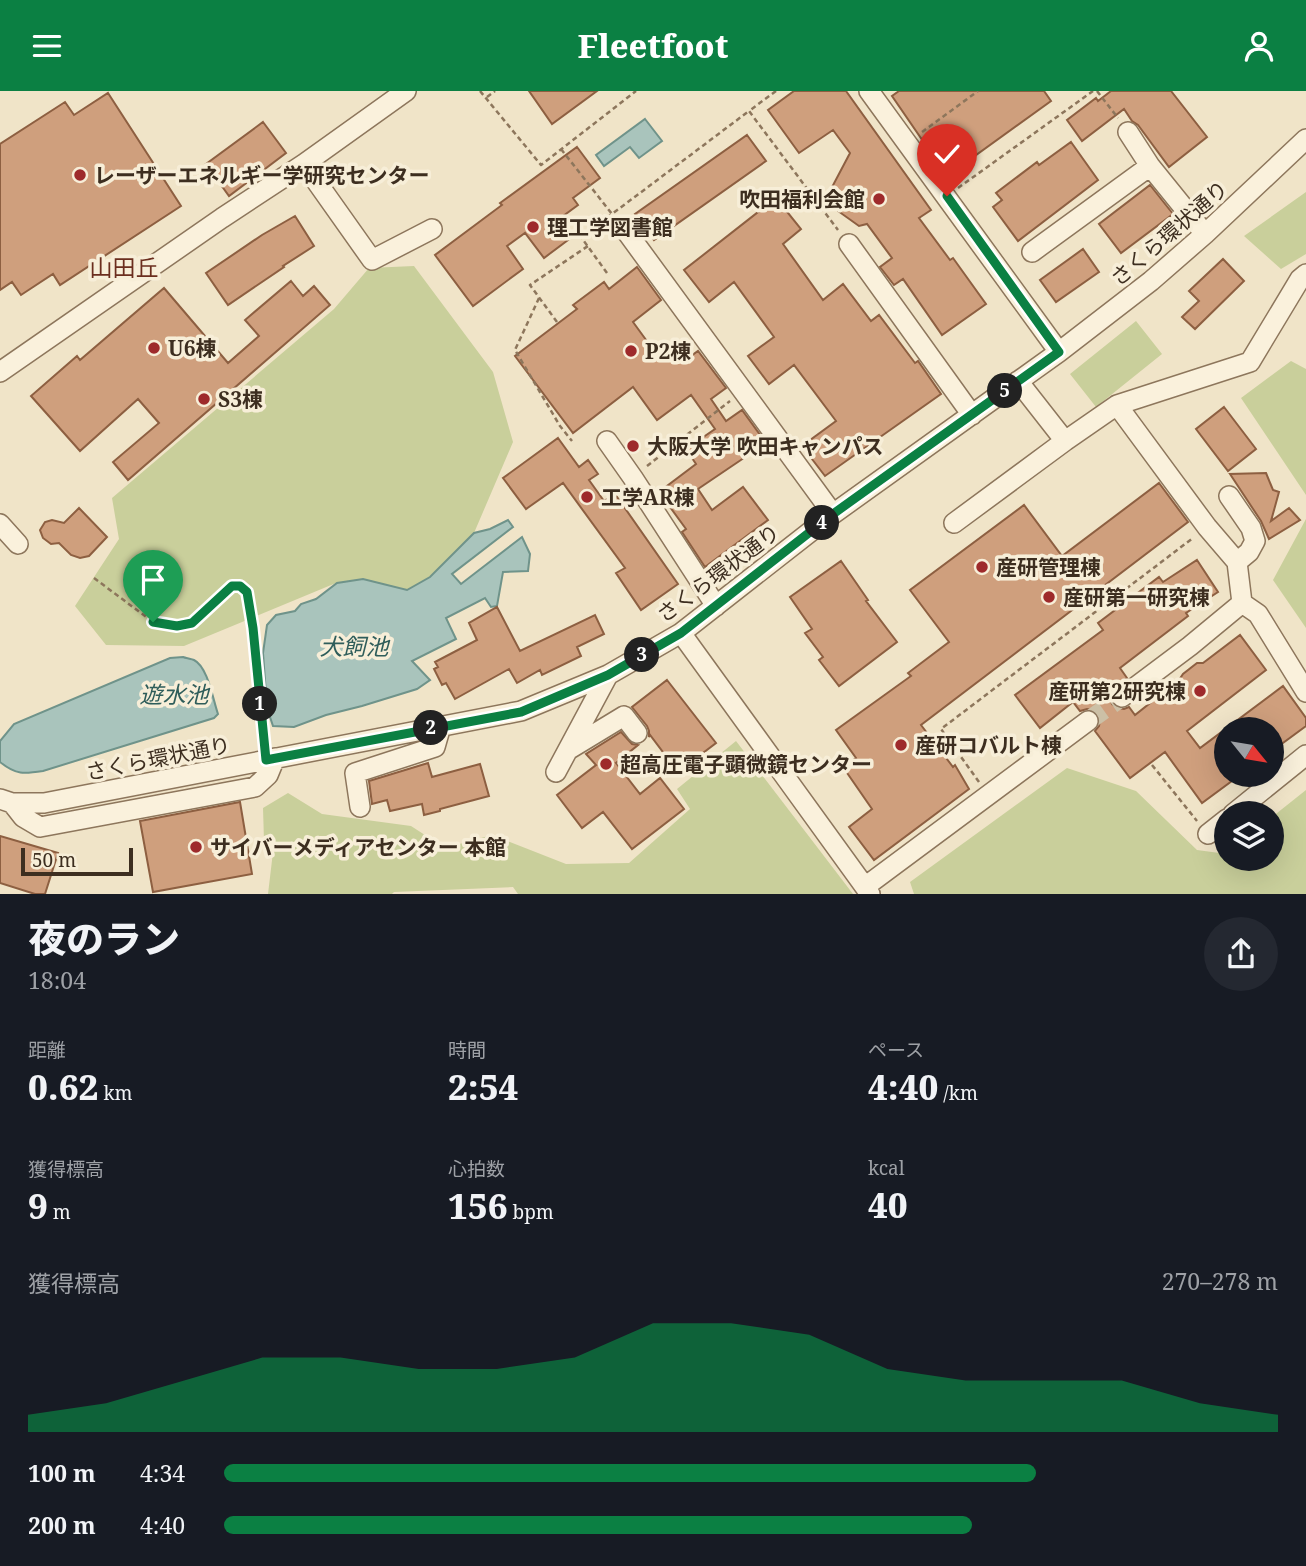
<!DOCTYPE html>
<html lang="ja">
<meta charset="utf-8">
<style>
:root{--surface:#171b24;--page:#242831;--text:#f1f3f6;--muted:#9ea1a6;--accent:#0b8043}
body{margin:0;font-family:"Noto Serif","Noto Sans JP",serif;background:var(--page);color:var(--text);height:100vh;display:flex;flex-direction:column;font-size:26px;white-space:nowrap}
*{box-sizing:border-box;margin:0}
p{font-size:23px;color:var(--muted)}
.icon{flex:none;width:38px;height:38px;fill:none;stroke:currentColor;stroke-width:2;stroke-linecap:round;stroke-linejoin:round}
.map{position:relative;height:803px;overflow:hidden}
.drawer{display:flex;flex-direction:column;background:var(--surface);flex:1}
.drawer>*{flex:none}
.needle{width:46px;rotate:120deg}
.controls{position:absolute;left:1214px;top:626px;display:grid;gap:14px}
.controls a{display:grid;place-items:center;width:70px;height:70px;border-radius:50%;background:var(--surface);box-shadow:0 7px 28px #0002;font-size:35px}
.scale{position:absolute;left:21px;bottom:18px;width:112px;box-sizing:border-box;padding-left:7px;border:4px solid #3d2e20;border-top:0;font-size:19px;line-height:24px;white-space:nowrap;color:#3d2e20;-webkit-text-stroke:5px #f7eed8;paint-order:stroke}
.pin{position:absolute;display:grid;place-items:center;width:60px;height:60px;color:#fff;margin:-72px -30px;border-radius:50% 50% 50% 0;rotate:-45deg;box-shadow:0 0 7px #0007}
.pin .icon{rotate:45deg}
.km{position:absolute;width:35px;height:35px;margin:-18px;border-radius:50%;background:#222;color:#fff;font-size:19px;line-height:35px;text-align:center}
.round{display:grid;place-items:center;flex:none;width:74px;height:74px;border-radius:37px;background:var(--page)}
.head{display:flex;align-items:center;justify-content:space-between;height:119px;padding:0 28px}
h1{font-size:38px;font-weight:800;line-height:52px}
.metrics{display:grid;grid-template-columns:repeat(3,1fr);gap:10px;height:119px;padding:7px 28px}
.metrics div{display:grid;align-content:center}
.metrics b{font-size:35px;font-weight:800}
.metrics small{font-size:19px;font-weight:400}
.metrics p{font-size:19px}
.chart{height:196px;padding:14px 28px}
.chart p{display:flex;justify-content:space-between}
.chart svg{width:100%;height:126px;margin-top:7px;fill:var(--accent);opacity:.7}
ul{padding:0 28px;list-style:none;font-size:23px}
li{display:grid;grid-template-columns:112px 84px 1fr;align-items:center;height:52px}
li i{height:18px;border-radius:9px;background:var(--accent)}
header{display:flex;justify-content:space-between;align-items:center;height:91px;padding:0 28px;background:var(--accent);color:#fff;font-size:32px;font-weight:800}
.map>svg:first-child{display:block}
</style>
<header><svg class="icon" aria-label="menu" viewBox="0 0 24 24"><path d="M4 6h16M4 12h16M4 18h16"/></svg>Fleetfoot<svg class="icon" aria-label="person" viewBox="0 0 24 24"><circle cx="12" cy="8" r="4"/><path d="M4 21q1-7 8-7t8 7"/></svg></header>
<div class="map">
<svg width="1306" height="803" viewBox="0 0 1306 803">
<rect width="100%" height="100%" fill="#f0e4c8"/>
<!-- green -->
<path fill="#c9cf9b" d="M1306 101V163L1281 178 1244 145Z
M414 175 493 281 513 351 474 442 430 486 407 499 397 496 336 492 184 555 106 554 75 515 119 448 112 407 334 218 369 177Z
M1136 230 1162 263 1096 316 1070 283Z
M1291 270 1306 278V404L1241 307Z
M1306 428V537L1273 489Z
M736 650 853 803H518L513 796 394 801 392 803H268L273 761 264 750 263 717 288 702 322 723 411 735 445 757 492 744 566 773 629 772 690 718 677 698Z
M1067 677 1136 700 1197 759 1227 763V768H1272V726L1306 699V803H914L910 791Z"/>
<!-- water -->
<path fill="#a9c4bc" stroke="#6f938a" stroke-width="2" d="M645 28 662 50 639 67 630 56 604 75 596 64Z
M508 429 513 436 452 483 461 493 522 446 530 463 528 480 503 481 497 515 491 516 485 507 446 527 456 548 412 570 430 589 417 598 362 615 326 624 294 636 273 635 267 617 263 562 267 534 276 524 295 520 301 513 316 508 337 492 363 488 407 499 430 486 474 442 490 438Z
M183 566C185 567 192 568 194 569 208 576 213 609 218 623L214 627 43 680C24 683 16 684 0 671V650L14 633 170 567Z"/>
<!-- building -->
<path fill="#cf9f7d" stroke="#8d5f41" stroke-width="2" d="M529 0H597L552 33Z
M794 0H846L931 119 919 127 950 169 953 167 986 213 942 244 903 188 894 194 880 176 892 167 867 133 859 135 838 120 831 98 850 62 833 39 799 62 768 19Z
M899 0H1044L1051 10 947 85 892 5Z
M1111 0H1171L1207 46 1169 76 1138 34 1132 30 1124 18 1082 50 1067 29 1096 7 1098 10Z
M108 2 181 115 60 194 53 183 21 204 12 191 0 199V53L65 11 74 24Z
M263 31 286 62 229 105 206 73Z
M747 44 766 70 654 149 635 123Z
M1071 51 1098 89 1018 150 993 116 1002 109 996 102 1037 71 1039 74Z
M577 56 600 87 573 107 578 114 555 131 568 149 544 167 525 142 507 155 523 178 473 215 435 164 502 114 500 112Z
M1150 94 1173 123 1121 162 1099 133Z
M776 107 801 138 783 153 823 209 843 193 871 230 879 224 915 272 918 270 941 303 825 385 802 355 836 330 794 274 769 293 748 265 774 246 734 191 709 211 684 179Z
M295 125 314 155 283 175 284 176 228 214 206 182 262 144Z
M1083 158 1099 181 1056 211 1040 189Z
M1223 168 1244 190 1195 238 1182 226 1199 210 1189 200Z
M637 176 661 209 633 231 660 268 675 258 684 270 698 260 726 297 711 308 726 330 742 319 766 352 698 398 712 419 743 396 768 429 705 476 682 441 686 438 659 401 696 373 686 358 715 338 691 304 657 329 633 296 573 342 515 265 577 218 573 214 604 191 609 198Z
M291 190 303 205 314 195 330 214 128 389 113 371 159 332 138 308 80 360 31 305 77 265 80 269 164 197 228 272 259 245 245 229Z
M1224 316 1256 358 1228 380 1196 338Z
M558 347 579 376 588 369 598 383 589 389 604 410 615 403 678 493 641 519 616 482 625 477 563 392 526 418 503 387Z
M1266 382 1273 399 1279 401 1271 430 1289 417 1300 429 1269 448 1261 430 1230 383Z
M1159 392 1188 431 921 634 953 676 955 674 969 698 874 769 849 736 872 718 843 676 856 667 836 639 911 585 908 582 949 551 910 499 1024 414 1062 465Z
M79 417 107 446 89 465 80 467 71 464 59 452 51 453 43 447 40 439 45 431 52 429 64 432Z
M1197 469 1218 501 1186 522 1188 525 1120 577 1127 587 1111 601 1110 607 1112 613 1118 617 1124 618 1129 616 1135 624 1179 589 1183 583 1197 572H1203L1240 544 1266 579 1187 640 1200 657 1283 595 1306 627V635L1272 660V639H1227V684H1240L1202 712 1165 661 1130 687 1095 640 1099 635 1100 629 1098 623 1093 619 1087 618 1080 620 1073 611 1040 637 1015 604 1103 539 1098 532 1159 486 1163 491Z
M841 470 868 509 866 510 897 551 839 595 819 569 823 566 805 542 812 538 790 506Z
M497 516 520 560 595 524 604 543 577 556 581 565 542 584 540 579 517 592 509 578 455 608 446 592 442 594 434 578 438 576 435 571 477 549 469 532Z
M667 589 716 652 678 681 650 644 649 646V640L647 635 632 616Z
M621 641 632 653 638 654 616 672 640 703 660 687 684 718 632 758 603 721 582 737 557 704 596 674 586 663Z
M428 672 432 686 480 673 489 705 440 718V720L424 724 422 713 390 720 387 709 372 713 369 690Z
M240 711 252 783 153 801 140 730Z
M0 745 58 762 45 803H35L0 792Z"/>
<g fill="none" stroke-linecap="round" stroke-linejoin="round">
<!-- minor-tunnel -->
<path stroke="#ccc0a6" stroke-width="19" stroke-dasharray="19 10" stroke-linecap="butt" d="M1088 630 1122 606"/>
<!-- minor casing -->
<g stroke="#8d765c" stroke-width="22">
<path id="minor" d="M869 0 1059 261
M1128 41 1150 75 1205 143
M304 73 372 169 432 138
M626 140 833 423
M849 153 972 324
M1032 161 1150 75
M0 281 222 127 304 73 406 0
M1018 290 1065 350 1117 314 1207 436 1237 471 1242 512 1258 523 1306 601
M1117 314 1250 271 1300 188 1306 183
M607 350 633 387 716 515
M1229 405 1251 437 1255 450 1249 461 1237 471
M954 432 1065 350
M0 433 18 453
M681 542 870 803
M1122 606 1190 555 1242 512
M568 659 624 625 637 642
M556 681 608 584
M0 708 12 712H44L521 620 608 584 681 542 833 423 1059 261 1151 190 1205 143 1306 48
M12 712 23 726 40 736 255 696 268 684 275 667
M360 716 355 682 435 656 441 635
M1233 723 1306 664
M1208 743 1227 728
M866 795 1088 630"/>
</g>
<!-- path -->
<path stroke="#8d765c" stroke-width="2.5" stroke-dasharray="5 3.5" stroke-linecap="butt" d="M480 0 541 74 636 0
M776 0 749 20 838 139
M1097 0 1118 27
M487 6 495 0
M922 41 978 0
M561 58 612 123 749 20
M958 97 1093 0
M607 182 581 146 612 123 613 124
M539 207 515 259 560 335 572 350
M557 231 530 194 588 155
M647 375 730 310
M94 487 153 531 177 535 192 532 232 495H240L247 501 253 537 264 652
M1152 674 1197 730
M979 691 941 638 1193 447"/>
<!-- minor -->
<use href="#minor" stroke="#faf1dc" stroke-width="19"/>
</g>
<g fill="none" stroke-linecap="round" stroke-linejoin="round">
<!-- route casing -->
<g stroke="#fff" stroke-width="14">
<path id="route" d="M153 531 177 535 192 532 232 495H240L247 501 253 537 266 669 521 621 608 584 681 542 833 423 1059 261 947 105"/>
</g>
<!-- route -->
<use href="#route" stroke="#0b8043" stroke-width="9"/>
</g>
<!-- markers -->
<g fill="#9e2a2b" stroke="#f7eed8" stroke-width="2.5">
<circle cx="80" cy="84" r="7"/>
<circle cx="879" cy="108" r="7"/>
<circle cx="533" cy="136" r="7"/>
<circle cx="154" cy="257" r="7"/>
<circle cx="631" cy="260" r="7"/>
<circle cx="204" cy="308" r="7"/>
<circle cx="633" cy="355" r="7"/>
<circle cx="587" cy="406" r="7"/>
<circle cx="982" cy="476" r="7"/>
<circle cx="1049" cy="506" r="7"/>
<circle cx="1200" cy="600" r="7"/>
<circle cx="901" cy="654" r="7"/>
<circle cx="606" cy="673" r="7"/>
<circle cx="196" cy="756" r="7"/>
</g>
<g text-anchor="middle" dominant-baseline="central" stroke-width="7" stroke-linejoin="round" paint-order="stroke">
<!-- poi labels -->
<g font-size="21" font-weight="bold" fill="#3d2e20" stroke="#f7eed8" text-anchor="start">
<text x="94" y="84">レーザーエネルギー学研究センター</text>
<text x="865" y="108" text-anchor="end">吹田福利会館</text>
<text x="547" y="136">理工学図書館</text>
<text x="168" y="257">U6棟</text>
<text x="645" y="260">P2棟</text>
<text x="218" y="308">S3棟</text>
<text x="647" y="355">大阪大学 吹田キャンパス</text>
<text x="601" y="406">工学AR棟</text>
<text x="996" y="476">産研管理棟</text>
<text x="1063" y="506">産研第一研究棟</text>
<text x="1186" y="600" text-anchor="end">産研第2研究棟</text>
<text x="915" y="654">産研コバルト棟</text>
<text x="620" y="673">超高圧電子顕微鏡センター</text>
<text x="210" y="756">サイバーメディアセンター 本館</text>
</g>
<!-- street labels -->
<g font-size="21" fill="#3d2e20" stroke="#f7eed8">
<text transform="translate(1169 142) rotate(-41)">さくら環状通り</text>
<text transform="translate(718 482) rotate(-37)">さくら環状通り</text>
<text transform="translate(158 667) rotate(-11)">さくら環状通り</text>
</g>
<!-- neighbourhood labels -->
<g font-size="23" fill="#6b2e1e" stroke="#f7eed8">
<text x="124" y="176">山田丘</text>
</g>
<!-- water labels -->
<g font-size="23" font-style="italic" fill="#2f5d5a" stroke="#f7eed8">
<text x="354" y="555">犬飼池</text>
<text x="174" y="603">遊水池</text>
</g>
</g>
</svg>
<div class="controls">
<a><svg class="needle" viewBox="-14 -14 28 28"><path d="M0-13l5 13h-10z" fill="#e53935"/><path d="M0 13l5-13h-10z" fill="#9ea1a6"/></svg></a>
<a><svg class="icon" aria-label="layers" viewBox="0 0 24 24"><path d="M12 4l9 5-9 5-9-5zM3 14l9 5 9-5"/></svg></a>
</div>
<div class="scale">50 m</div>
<div class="pin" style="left:153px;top:531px;background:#1e9e55"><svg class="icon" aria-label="arrive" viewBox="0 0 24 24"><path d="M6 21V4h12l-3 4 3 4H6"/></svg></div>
<div class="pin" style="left:947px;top:105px;background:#d93025"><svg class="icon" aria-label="check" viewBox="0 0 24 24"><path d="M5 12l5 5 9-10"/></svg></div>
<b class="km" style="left:260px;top:613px">1</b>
<b class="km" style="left:431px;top:637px">2</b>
<b class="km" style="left:642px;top:564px">3</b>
<b class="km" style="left:822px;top:432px">4</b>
<b class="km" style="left:1005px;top:300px">5</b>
</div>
<section class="drawer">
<div class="head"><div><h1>夜のラン</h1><p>18:04</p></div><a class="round"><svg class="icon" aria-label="share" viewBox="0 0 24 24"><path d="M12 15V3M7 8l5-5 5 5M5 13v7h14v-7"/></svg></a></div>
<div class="metrics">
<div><p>距離</p><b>0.62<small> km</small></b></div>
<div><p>時間</p><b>2:54</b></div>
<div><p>ペース</p><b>4:40<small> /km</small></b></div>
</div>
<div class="metrics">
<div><p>獲得標高</p><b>9<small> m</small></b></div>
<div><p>心拍数</p><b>156<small> bpm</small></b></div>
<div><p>kcal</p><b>40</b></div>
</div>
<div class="chart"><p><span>獲得標高</span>270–278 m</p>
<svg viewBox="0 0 160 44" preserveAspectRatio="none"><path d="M0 44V38L10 34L20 26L30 18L40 18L50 22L60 22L70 18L80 6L90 6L100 10L110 22L120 26L130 26L140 26L150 34L160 38V44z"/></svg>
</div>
<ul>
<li><b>100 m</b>4:34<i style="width:77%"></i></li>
<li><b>200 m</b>4:40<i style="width:71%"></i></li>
</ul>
</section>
